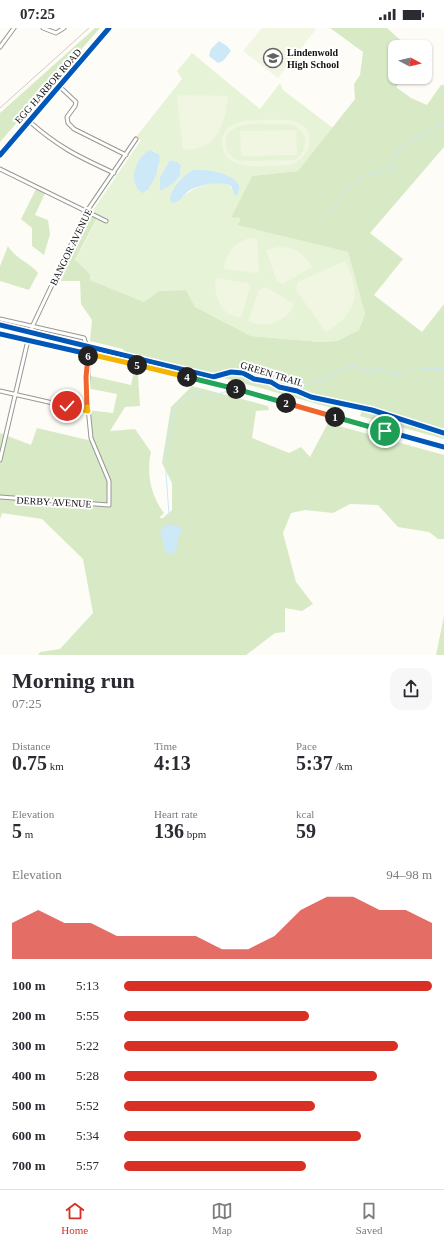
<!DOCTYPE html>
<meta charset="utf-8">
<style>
:root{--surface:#fff;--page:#f7f7f7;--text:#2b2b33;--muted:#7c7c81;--line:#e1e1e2;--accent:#d93025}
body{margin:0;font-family:"Times New Roman",serif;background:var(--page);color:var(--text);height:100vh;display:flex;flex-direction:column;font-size:15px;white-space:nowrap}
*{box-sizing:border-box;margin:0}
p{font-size:13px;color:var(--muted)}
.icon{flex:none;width:22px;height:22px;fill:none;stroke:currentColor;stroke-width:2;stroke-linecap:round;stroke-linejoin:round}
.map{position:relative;height:627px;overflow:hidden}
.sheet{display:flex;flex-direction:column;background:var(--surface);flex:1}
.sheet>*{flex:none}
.needle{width:26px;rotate:97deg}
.buttons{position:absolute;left:388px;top:12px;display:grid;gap:8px}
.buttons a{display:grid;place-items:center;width:44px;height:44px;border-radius:8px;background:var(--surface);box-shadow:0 1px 3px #0004;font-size:20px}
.pin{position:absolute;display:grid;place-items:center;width:34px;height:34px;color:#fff;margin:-17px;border:2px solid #fff;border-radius:50%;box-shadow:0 1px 4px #0007}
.km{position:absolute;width:20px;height:20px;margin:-10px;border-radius:50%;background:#222;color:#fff;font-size:11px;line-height:20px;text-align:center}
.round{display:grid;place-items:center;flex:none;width:42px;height:42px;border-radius:12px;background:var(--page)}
.overview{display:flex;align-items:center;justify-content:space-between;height:68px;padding:0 12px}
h1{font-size:22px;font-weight:600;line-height:30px}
.stats{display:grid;grid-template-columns:repeat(3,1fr);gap:6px;height:68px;padding:4px 12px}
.stats div{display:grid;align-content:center}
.stats b{font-size:20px;font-weight:600}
.stats small{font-size:11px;font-weight:400}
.stats p{font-size:11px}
.chart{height:112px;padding:8px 12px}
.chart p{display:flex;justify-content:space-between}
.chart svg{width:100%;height:72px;margin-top:4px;fill:var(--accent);opacity:.7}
ul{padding:0 12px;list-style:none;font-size:13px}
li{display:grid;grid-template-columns:64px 48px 1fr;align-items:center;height:30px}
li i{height:10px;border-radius:5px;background:var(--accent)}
.status{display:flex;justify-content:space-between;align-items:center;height:28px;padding:0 20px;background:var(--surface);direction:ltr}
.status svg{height:11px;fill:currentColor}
.tabs{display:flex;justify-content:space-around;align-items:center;height:56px;border-top:1px solid var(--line);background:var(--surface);font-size:11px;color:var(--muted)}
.tabs a{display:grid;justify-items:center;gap:2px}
.tabs .on{color:var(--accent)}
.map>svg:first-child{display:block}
</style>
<div class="status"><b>07:25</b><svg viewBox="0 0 49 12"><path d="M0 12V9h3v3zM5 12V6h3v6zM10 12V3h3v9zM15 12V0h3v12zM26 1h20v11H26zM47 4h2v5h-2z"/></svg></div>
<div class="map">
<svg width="444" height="627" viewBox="0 0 444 627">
<rect width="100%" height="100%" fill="#fdfcf7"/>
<!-- green -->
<path fill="#e7f3d7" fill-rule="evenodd" d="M192 25 260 81 280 55 283 62 333 100 298 143 252 148 232 190 239 188 240 193 238 197 348 224 365 286 359 302 337 313 320 314 251 308 195 279 186 262 159 263 144 274 90 252V246L75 233 97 191 89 188 141 112 136 109 182 51 177 43ZM154 123 159 126V140L145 165 135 142 143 126ZM170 132 177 134 181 137 180 147 175 154 160 149ZM193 142C208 141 231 144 240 159L236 168 229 157C215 151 190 160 181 171L170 170C171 160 184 147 193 142Z"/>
<!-- forest -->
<path fill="#d8eac5" d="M95 0H100L0 114V85Z
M330 0H387L408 19H395V49H404L396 59 411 70 427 77 441 57H444V119L370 205 403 231 374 267 422 304 444 276V411L360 388 363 380 344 375 339 382 170 335 167 336 126 326 123 321 90 313 92 292 81 276 80 253H60L89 188 97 190 75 232 90 246V252L144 274 159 263 186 262 195 279 251 308 320 314 337 313 359 302 365 286 348 224 237 197 240 193 239 189 231 190 252 148 298 143 355 71 354 56 360 47 363 24Z
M37 159 46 163 35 187 48 192 50 206 44 227 32 218V200L21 191Z
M8 218C17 232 29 234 38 245L29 262 0 253V238Z
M134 344 140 346 138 347 140 378 125 379 110 403 135 401 151 424C146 445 151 468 164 485L159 490H163L172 482V455L162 435 171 379 192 358 268 378 269 382 256 383 252 410 289 425 301 419 310 429 328 395 444 427V511H438L429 504 398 499 378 477 350 476 333 485 305 482 291 485 283 505 296 554 313 576 302 583 285 580V604L275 605 246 627H38L40 624 60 621 93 585 83 531 42 491 2 485 0 491V405L31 417 37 400 92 413 87 382 113 385 117 366 86 360 87 347 131 357Z
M444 588V627H436Z"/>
<!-- pitch -->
<path fill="#f0f6e1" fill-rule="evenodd" d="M262 0H314L316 1 278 50 243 23Z
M179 67 228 68C227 84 220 114 202 119 196 121 189 121 183 122L177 70Z
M243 93C257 93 287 89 299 95 319 106 308 133 289 137 270 137 229 145 223 121 220 112 224 105 229 98ZM287 96C308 98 311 121 295 132L239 133C232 130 227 126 226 118 222 89 269 97 287 96Z
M296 102 297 127 241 128 240 103Z
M257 210 259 243 257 245 224 241C226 223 238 209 257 210Z
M279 219C294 219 304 225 312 239L283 256 277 254 266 222Z
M345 233C362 265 357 285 326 304L296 262 298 254Z
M216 250 248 255 250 259 241 289C222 290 212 265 216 250Z
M266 259 294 276C287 294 265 301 248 293L259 262Z"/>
<!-- water -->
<path fill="#cde8f7" d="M219 13 227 18 231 23 223 33 218 35 209 28 211 21Z
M150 122 159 126C162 136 152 162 143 165 126 157 136 127 150 122Z
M170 132 177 134 181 137 180 147 175 154 162 162H160V149Z
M193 142C208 141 232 144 240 159L237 167 235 168 231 158C222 152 199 157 190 162 183 166 181 175 172 175L170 170C171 160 184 147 193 142Z
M164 498H179L182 502 177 514 178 519 172 527 166 525 160 504Z"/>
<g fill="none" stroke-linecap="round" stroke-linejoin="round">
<!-- stream -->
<path stroke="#cde8f7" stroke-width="1" d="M325 190 350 159 364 148 392 140C394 136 393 130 396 125 400 119 437 98 444 96
M244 354C254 349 287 346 297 350 301 352 303 356 307 358L316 352H323C327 346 331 347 337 344 351 337 352 337 367 343L381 340C386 341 386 343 389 345 398 350 408 344 414 339L429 341 444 340
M170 499 165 432 175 381 179 375 194 366 212 368 231 362"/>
<!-- minor casing -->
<g stroke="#979795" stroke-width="5">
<path id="minor" d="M43 0 56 5 64 0
M0 19 14 0
M59 58 76 74 75 78 67 89 68 95 74 101 126 127
M29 93C58 119 79 129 114 145
M0 141 106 193
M0 291 84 310 89 326 87 369 91 410 109 453V477L0 469
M30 312 32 299 87 183 136 111
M0 363 88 383
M0 432 28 312"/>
</g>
<!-- tertiary casing -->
<g stroke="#979795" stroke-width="6">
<path id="tertiary" d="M0 127 109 0
M0 306 221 357 444 419"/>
</g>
<!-- minor -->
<use href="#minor" stroke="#fffffe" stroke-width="3"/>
<!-- tertiary -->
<use href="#tertiary" stroke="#fffffe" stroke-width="4"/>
<!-- rail -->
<path stroke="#d9c6c7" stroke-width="1" d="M0 80 89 0"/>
<!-- cycleway casing -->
<g stroke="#fff" stroke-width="8">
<path id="cycleway" d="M0 127 109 0
M0 297 213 349 231 344 243 345 254 351 271 354 279 359 297 363 311 369 372 382 444 405
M0 306 84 325
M205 353 444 419"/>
</g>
<!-- cycleway -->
<use href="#cycleway" stroke="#0057b8" stroke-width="5"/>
</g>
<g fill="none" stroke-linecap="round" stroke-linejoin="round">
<!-- split-1 casing -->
<g stroke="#fff" stroke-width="8">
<path id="split-1" d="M335 389 385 403"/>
</g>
<!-- split-2 casing -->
<g stroke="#fff" stroke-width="8">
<path id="split-2" d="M286 375 335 389"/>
</g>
<!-- split-3 casing -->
<g stroke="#fff" stroke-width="8">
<path id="split-3" d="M236 361 286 375"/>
</g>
<!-- split-4 casing -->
<g stroke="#fff" stroke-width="8">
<path id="split-4" d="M187 349 236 361"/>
</g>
<!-- split-5 casing -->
<g stroke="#fff" stroke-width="8">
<path id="split-5" d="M137 337 187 349"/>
</g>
<!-- split-6 casing -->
<g stroke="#fff" stroke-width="8">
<path id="split-6" d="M88 328 89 326 137 337"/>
</g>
<!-- split-7 casing -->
<g stroke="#fff" stroke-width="8">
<path id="split-7" d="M87 379 86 349 88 328"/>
</g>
<!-- split-8 casing -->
<g stroke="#fff" stroke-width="8">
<path id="split-8" d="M67 378 88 383 87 379"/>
</g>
<!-- split-1 -->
<use href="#split-1" stroke="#22a559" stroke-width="5"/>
<!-- split-2 -->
<use href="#split-2" stroke="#f0652b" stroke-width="5"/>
<!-- split-3 -->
<use href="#split-3" stroke="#22a559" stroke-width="5"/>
<!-- split-4 -->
<use href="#split-4" stroke="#22a559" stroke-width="5"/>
<!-- split-5 -->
<use href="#split-5" stroke="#f5b400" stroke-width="5"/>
<!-- split-6 -->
<use href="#split-6" stroke="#f5b400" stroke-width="5"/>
<!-- split-7 -->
<use href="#split-7" stroke="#f0652b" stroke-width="5"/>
<!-- split-8 -->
<use href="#split-8" stroke="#f5b400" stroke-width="5"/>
</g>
<!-- icons -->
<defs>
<g id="school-ring" transform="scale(1)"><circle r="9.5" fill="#fff" stroke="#646362" stroke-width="1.5"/><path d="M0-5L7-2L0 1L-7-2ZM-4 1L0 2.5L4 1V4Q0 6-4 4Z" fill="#646362"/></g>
</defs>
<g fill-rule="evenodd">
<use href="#school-ring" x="273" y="30"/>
</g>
<g text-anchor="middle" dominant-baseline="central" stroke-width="4" stroke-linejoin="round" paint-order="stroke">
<!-- poi labels -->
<g font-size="10" font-weight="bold" fill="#111" stroke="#fff" text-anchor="start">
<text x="287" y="24">Lindenwold<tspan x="287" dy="12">High School</tspan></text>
</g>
<!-- street labels -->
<g font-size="10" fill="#111" stroke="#fff">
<text transform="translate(48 58) rotate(-49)">EGG HARBOR ROAD</text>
<text transform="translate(71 219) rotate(-64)">BANGOR AVENUE</text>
<text transform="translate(272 346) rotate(17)">GREEN TRAIL</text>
<text transform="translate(54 474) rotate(3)">DERBY AVENUE</text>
</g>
</g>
</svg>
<div class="buttons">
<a><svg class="needle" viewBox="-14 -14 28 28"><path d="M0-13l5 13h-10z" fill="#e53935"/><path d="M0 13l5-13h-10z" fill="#7c7c81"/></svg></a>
</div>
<div class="pin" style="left:385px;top:403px;background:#1e9e55"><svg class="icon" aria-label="arrive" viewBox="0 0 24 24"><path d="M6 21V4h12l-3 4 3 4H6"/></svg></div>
<div class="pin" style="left:67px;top:378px;background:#d93025"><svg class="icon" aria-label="check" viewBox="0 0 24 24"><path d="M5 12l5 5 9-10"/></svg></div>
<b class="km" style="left:335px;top:389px">1</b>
<b class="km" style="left:286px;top:375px">2</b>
<b class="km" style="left:236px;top:361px">3</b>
<b class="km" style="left:187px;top:349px">4</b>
<b class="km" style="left:137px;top:337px">5</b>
<b class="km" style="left:88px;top:328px">6</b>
</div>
<section class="sheet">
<div class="overview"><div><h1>Morning run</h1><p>07:25</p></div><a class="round"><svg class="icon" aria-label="share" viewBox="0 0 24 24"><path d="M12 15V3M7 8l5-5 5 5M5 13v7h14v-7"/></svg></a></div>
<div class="stats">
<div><p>Distance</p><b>0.75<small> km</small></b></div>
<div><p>Time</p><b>4:13</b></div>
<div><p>Pace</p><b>5:37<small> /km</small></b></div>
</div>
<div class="stats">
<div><p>Elevation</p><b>5<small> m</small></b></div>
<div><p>Heart rate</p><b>136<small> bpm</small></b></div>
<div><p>kcal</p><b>59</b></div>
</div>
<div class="chart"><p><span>Elevation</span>94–98 m</p>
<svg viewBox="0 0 160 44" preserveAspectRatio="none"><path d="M0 44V22L10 14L20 22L30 22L40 30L50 30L60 30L70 30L80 38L90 38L100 30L110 14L120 6L130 6L140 14L150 14L160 22V44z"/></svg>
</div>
<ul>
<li><b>100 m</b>5:13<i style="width:100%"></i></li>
<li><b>200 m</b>5:55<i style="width:60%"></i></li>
<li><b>300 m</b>5:22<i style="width:89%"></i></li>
<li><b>400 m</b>5:28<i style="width:82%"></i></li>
<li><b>500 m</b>5:52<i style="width:62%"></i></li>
<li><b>600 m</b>5:34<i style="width:77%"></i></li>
<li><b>700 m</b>5:57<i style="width:59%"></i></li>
</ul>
</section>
<nav class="tabs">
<a class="on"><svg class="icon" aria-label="home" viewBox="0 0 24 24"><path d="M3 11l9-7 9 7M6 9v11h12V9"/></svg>Home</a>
<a><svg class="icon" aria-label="map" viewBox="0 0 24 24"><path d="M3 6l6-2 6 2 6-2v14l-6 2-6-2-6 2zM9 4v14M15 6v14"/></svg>Map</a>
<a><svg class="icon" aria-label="saved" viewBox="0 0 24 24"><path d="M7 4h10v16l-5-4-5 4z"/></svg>Saved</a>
</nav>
